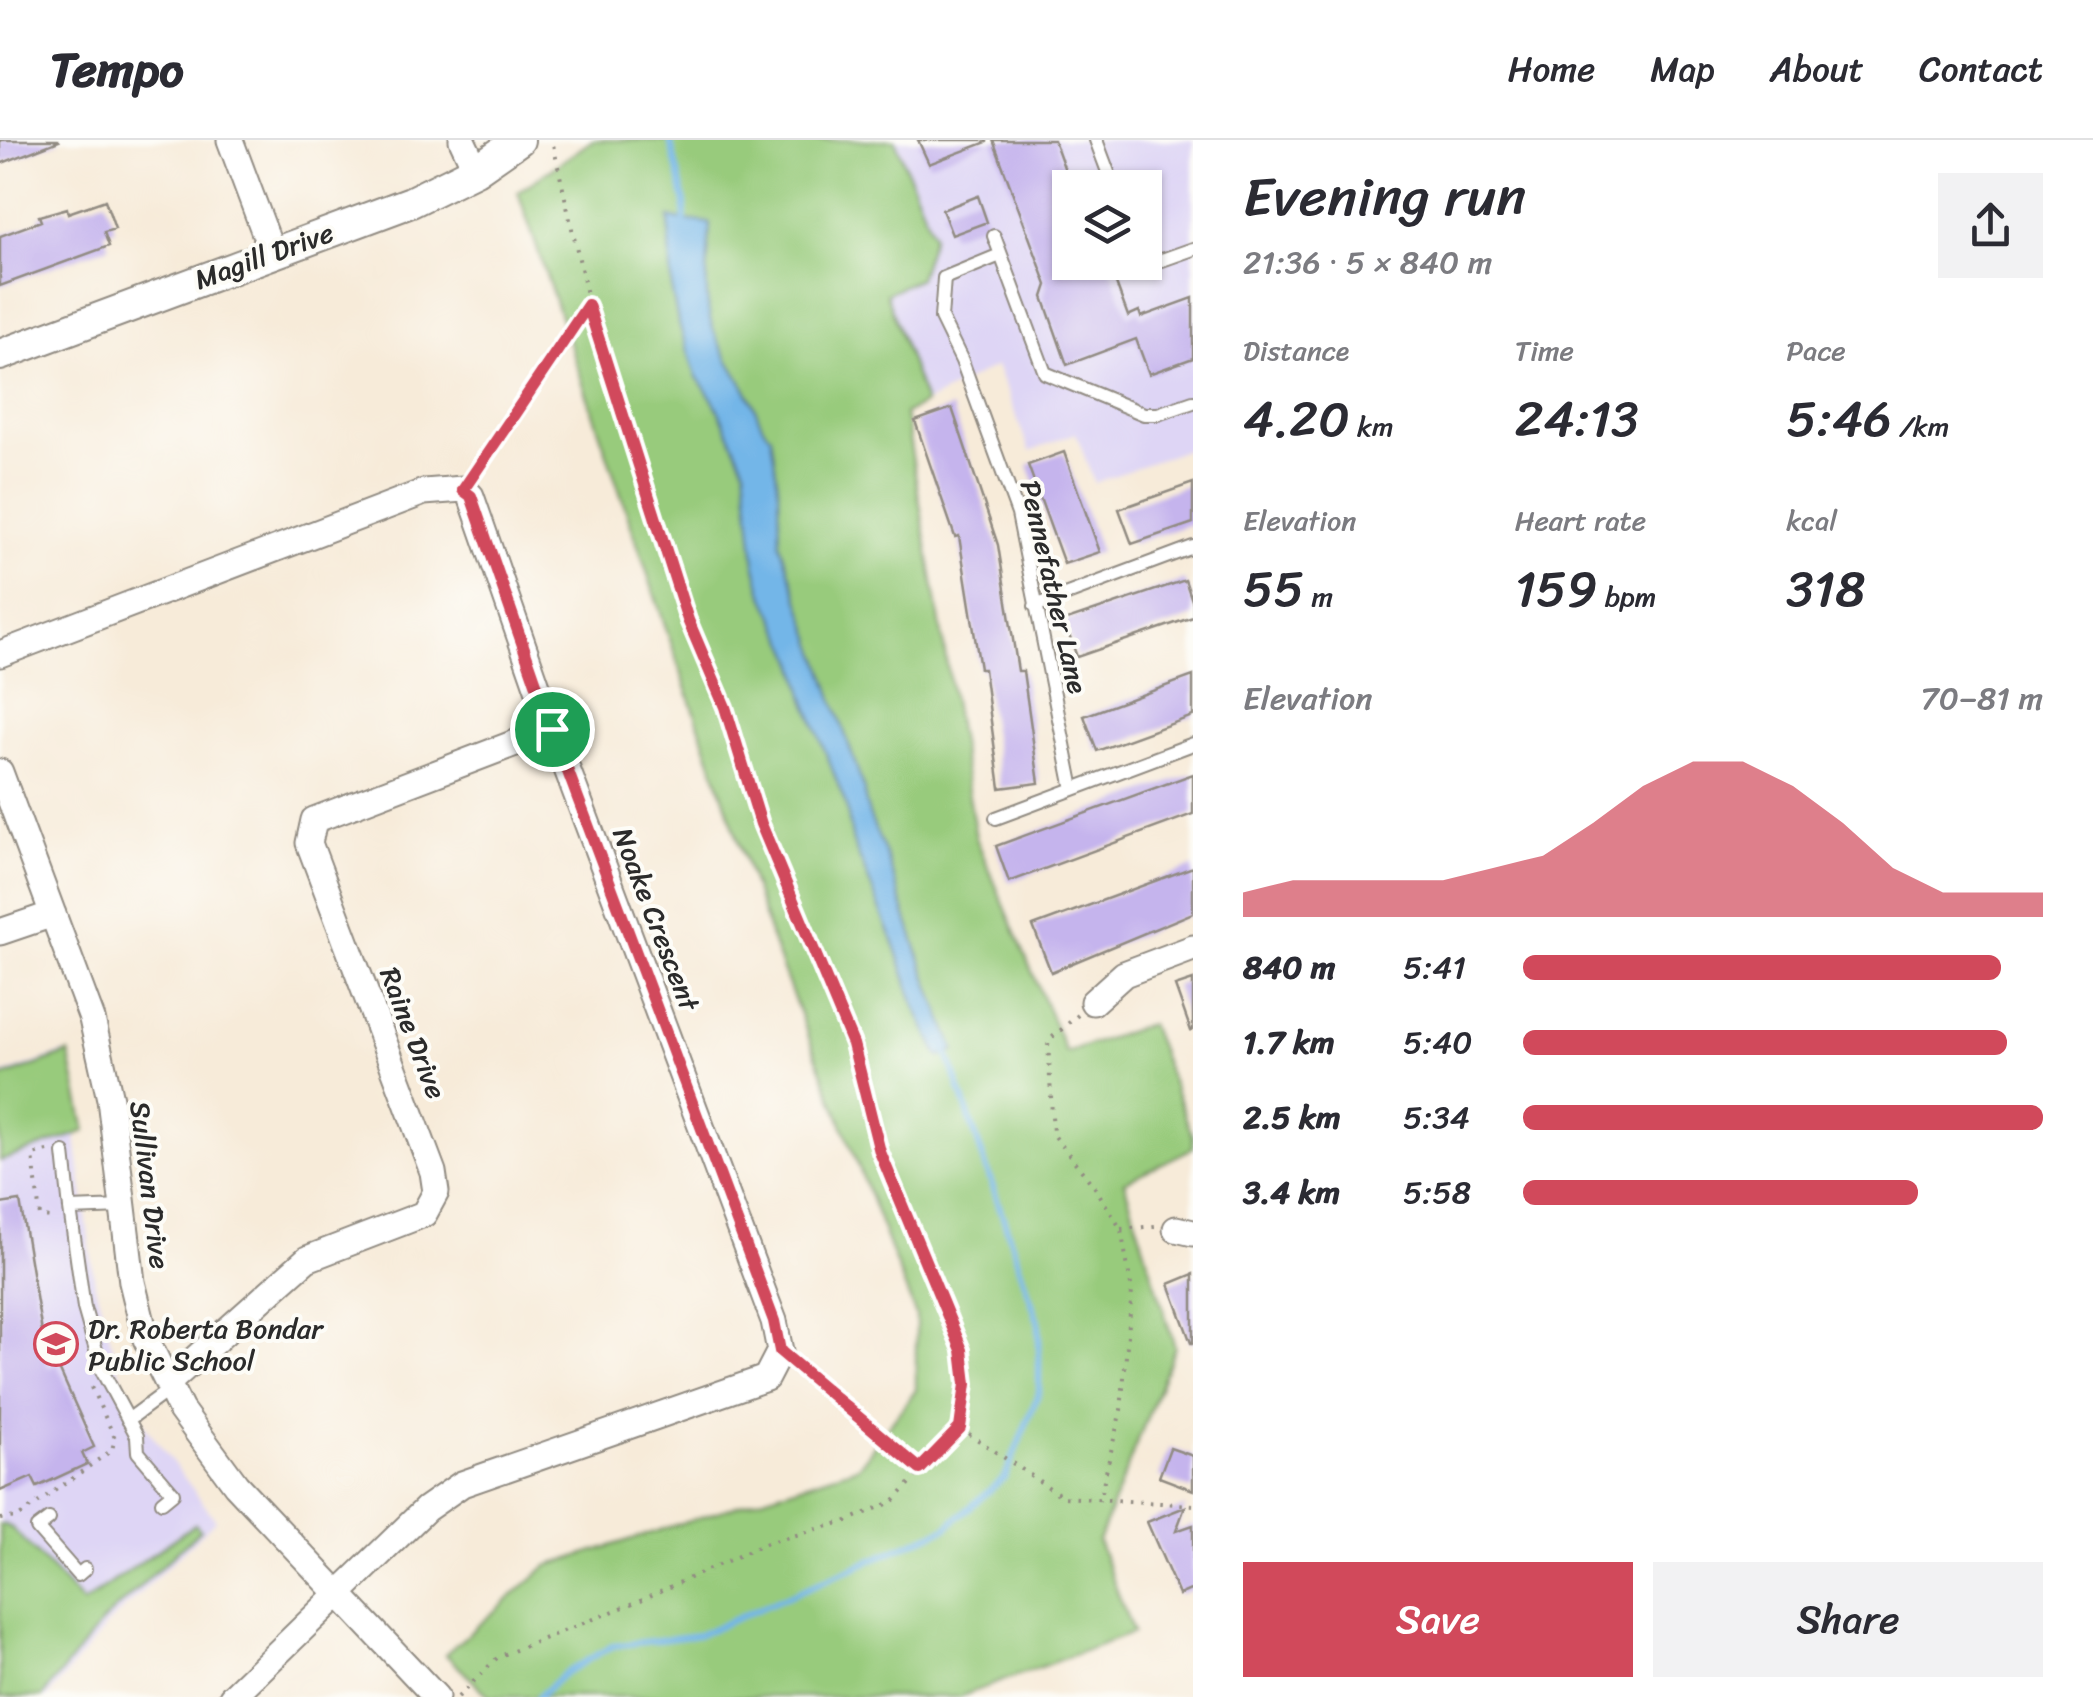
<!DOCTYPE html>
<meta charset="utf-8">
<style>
:root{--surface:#fff;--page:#f2f2f3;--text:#2b2b33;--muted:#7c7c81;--line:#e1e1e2;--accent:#d1495b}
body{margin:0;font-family:Sriracha,sans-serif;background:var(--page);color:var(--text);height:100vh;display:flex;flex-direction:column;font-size:38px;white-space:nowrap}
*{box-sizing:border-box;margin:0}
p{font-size:32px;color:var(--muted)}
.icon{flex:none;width:55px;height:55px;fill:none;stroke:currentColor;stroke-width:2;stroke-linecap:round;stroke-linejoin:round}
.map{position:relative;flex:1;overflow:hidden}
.details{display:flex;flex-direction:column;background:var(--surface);width:900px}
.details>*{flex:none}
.buttons{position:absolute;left:1052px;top:30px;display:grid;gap:20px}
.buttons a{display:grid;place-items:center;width:110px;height:110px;border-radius:0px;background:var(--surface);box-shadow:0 2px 8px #0004;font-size:50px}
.pin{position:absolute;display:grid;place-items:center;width:85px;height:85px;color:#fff;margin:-42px;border:5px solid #fff;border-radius:50%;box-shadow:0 2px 10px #0007}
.round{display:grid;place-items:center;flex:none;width:105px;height:105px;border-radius:0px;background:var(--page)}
.summary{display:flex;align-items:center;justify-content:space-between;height:170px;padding:0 50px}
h1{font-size:55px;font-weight:600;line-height:75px}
.figures{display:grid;grid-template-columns:repeat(3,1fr);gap:15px;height:170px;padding:10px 50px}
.figures div{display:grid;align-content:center}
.figures b{font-size:50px;font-weight:600}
.figures small{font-size:28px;font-weight:400}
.figures p{font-size:28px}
.chart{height:280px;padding:20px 50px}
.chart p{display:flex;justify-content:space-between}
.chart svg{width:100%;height:180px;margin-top:10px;fill:var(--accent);opacity:.7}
.button{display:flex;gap:20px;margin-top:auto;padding:20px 50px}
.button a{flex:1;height:115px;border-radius:0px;background:var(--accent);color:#fff;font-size:40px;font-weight:600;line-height:115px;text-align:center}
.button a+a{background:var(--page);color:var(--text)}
ul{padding:0 50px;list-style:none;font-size:32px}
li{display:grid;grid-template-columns:160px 120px 1fr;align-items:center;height:75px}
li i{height:25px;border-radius:12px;background:var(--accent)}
header{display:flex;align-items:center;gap:60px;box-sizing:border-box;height:140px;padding:0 50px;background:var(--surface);border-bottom:2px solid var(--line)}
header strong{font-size:48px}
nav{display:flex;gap:55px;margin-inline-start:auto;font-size:35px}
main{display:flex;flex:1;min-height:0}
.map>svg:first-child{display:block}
</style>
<header>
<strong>Tempo</strong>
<nav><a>Home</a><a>Map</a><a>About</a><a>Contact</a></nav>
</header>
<main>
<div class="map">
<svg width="1193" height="1557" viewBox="0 0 1193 1557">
<rect width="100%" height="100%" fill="#fdfcf7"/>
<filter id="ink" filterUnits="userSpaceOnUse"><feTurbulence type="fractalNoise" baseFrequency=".01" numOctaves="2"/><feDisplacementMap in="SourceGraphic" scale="20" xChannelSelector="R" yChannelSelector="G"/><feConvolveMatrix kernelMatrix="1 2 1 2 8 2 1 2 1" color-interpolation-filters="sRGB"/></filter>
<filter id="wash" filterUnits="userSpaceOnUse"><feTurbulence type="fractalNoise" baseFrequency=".0048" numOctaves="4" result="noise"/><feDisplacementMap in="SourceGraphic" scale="40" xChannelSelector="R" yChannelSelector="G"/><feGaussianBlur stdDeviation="2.25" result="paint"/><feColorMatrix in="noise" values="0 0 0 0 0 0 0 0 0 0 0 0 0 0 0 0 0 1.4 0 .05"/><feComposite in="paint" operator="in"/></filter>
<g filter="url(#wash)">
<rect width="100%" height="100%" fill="#f7ebd9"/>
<!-- built -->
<path fill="#ded5f5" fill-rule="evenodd" d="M895 0H1193V307L1094 343 1076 293 1030 311 996 226 925 263 886 153 919 138 933 95ZM1070 48H1145V122H1070Z
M65 912 95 1145 129 1264 216 1380 108 1484 48 1557H6L0 1550V935Z"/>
<!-- green -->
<path fill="#98cb7b" stroke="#627b53" stroke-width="2.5" d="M593 0H895L933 95 919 138 886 154 925 263 905 274 976 698 1066 913 1150 884 1193 997V1008L1124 1042 1175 1207 1098 1401 1133 1493 959 1557H490L445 1514 547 1426 858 1327 916 1250V1176L776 812 518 52Z
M69 913 86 991 0 1021V938Z
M3 1384 12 1388 83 1463 195 1384 200 1390 103 1481 42 1557H0V1385Z"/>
<!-- water -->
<path fill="#73b6e8" stroke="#4f708a" stroke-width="2.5" d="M669 78 710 83C709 116 702 154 712 186 720 211 737 232 749 255 757 268 759 287 771 296L779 352 780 404 864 649C865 676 881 698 889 723 909 786 929 849 955 910L939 917 916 868 896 808 853 702 846 665 805 559 794 518 762 451 755 423 745 328 714 261 696 236 678 181 672 153Z"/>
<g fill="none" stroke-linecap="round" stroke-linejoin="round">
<!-- stream -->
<path stroke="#73b6e8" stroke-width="6" d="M670 0 685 63 684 88
M538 1557 565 1533 612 1506 698 1495 946 1388 1005 1337 1039 1252V1184L945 905"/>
</g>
<g id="blocks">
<!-- building -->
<path fill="#c5b4ed" d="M0 0H58L59 1 0 24Z
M918 0H987V2L929 24Z
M993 0H1054L1070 44V122H1108L1128 176 1139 171 1141 177 1193 158V218L1149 234 1136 199 1067 225 1043 157 1047 145Z
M978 56 987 82 952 95 942 70Z
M105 60 115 89 104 92 109 106 0 146V96L41 81 39 76 67 68 68 73Z
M952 268 998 405 1018 531H1023L1039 643 1000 648 984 529H980L959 396 955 397 915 281Z
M1064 312 1100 412 1064 424 1028 325Z
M1193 343V383L1132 404 1119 369Z
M1185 440 1193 463V477L1077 517 1064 481Z
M1193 536V576L1097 611 1084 576Z
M1193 634V674L1009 742 996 706Z
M1193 727V773L1051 832 1033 786Z
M1193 840V890L1191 891 1175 846Z
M20 1061 48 1228 57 1224 94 1307 82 1313 87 1324 37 1347 32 1337 0 1351V1064Z
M1193 1134V1203H1191L1169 1144Z
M1170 1308 1193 1316V1350L1159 1337Z
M1185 1367 1176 1391 1193 1385V1449L1179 1455 1147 1382Z"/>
</g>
</g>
<g filter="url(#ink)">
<use href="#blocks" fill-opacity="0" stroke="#918b82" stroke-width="2.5"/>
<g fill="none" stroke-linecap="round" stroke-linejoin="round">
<!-- service casing -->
<g stroke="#918b82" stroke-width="16">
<path id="service" d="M1096 0 1114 48
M994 96 1045 233 1144 274H1158L1193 262
M1000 115 944 138 941 178 962 221 1018 374 1073 649
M1145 116 1162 120 1193 109
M1035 466 1193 407
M996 678 1193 604
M64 1013 70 1069 123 1067
M70 1069 84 1168 102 1231 137 1296 138 1312 173 1353 162 1362
M128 1280 170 1249
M49 1379 37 1388 78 1435 85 1429"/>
</g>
<!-- minor casing -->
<g stroke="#918b82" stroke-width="29">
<path id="minor" d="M230 0 272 112
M462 0 476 30
M0 514 424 352 463 349 471 356 552 589 774 1181 780 1211 766 1238 462 1344 426 1369 232 1557
M0 632 92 879 110 959 132 1142 146 1199 181 1270 236 1345 436 1557
M0 792 53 774
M1093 862 1124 834 1193 808
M1176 1089 1193 1093
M169 1242 307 1119 424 1074 436 1052 433 1032 309 703 314 680 552 589"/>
</g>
<!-- tertiary casing -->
<g stroke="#918b82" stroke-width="34">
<path id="tertiary" d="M0 215 411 62 476 30 519 0"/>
</g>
<!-- path -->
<path stroke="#918b82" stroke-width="4" stroke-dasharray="2.5 8" stroke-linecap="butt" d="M475 331 588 165
M1078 875 1048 901 1053 994 1096 1049 1121 1089 1132 1151 1121 1270 1099 1361
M48 1011 33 1015 40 1077 54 1078
M1121 1089 1155 1086
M797 1226 920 1329
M960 1288 1063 1357 1193 1365
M0 1379 18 1377 112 1310 115 1298 90 1245
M458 1557 498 1517 634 1463 767 1403 847 1381 894 1361 960 1288 966 1244 962 1210 880 1012 853 904 761 684 725 567 688 480 598 203 552 0"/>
<!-- service -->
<use href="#service" stroke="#fff" stroke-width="12"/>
<!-- minor -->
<use href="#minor" stroke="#fff" stroke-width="25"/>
<!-- tertiary -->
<use href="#tertiary" stroke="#fff" stroke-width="30"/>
</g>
</g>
<g fill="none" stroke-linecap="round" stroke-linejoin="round" filter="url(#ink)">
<!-- route casing -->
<g stroke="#fff" stroke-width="20">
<path id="route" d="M588 165 688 480 725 567 761 684 853 904 880 1012 962 1210 966 1244 960 1288 920 1329 780 1211 774 1181 552 589 471 356 463 350Z"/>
</g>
<!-- route -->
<use href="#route" stroke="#d1495b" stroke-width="12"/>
</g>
<!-- icons -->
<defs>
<g id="school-ring" transform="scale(2.25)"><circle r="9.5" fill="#fdfcf7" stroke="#d1495b" stroke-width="1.5"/><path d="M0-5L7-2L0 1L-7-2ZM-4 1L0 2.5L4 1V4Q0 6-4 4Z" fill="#d1495b"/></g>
</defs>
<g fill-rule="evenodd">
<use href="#school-ring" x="56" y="1204"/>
</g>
<g text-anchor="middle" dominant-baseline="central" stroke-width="8" stroke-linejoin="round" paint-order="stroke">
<!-- street labels -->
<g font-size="28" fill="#2b2b2b" stroke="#fdfcf7">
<text transform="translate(264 116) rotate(-20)">Magill Drive</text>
<text transform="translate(1054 447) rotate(77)">Pennefather Lane</text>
<text transform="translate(656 779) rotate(69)">Noake Crescent</text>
<text transform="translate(413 893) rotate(69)">Raine Drive</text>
<text transform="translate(150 1045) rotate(83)">Sullivan Drive</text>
</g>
<!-- poi labels -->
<g font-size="28" fill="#2b2b2b" stroke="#fdfcf7" text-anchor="start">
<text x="88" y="1188">Dr. Roberta Bondar<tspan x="88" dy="32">Public School</tspan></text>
</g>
</g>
</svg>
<div class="buttons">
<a><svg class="icon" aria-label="layers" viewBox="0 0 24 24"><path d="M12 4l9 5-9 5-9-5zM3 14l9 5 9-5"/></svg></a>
</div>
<div class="pin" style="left:552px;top:589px;background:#1e9e55"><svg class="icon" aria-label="arrive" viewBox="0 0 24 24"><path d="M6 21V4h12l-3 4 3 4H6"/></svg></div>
</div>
<section class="details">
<div class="summary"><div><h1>Evening run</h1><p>21:36 · 5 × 840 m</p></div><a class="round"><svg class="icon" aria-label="share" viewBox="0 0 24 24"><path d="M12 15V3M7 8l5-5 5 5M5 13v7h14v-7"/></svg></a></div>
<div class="figures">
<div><p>Distance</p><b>4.20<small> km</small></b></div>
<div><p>Time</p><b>24:13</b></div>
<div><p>Pace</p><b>5:46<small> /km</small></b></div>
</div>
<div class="figures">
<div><p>Elevation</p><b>55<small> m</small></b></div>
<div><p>Heart rate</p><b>159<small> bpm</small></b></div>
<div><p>kcal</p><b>318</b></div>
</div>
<div class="chart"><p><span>Elevation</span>70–81 m</p>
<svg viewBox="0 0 160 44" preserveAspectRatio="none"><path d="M0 44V38L10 35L20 35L30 35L40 35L50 32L60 29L70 21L80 12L90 6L100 6L110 12L120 21L130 32L140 38L150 38L160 38V44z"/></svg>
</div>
<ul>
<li><b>840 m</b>5:41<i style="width:92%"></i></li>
<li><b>1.7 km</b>5:40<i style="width:93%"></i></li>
<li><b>2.5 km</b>5:34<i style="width:100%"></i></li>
<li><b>3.4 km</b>5:58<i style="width:76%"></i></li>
</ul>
<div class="button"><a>Save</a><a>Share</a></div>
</section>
</main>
